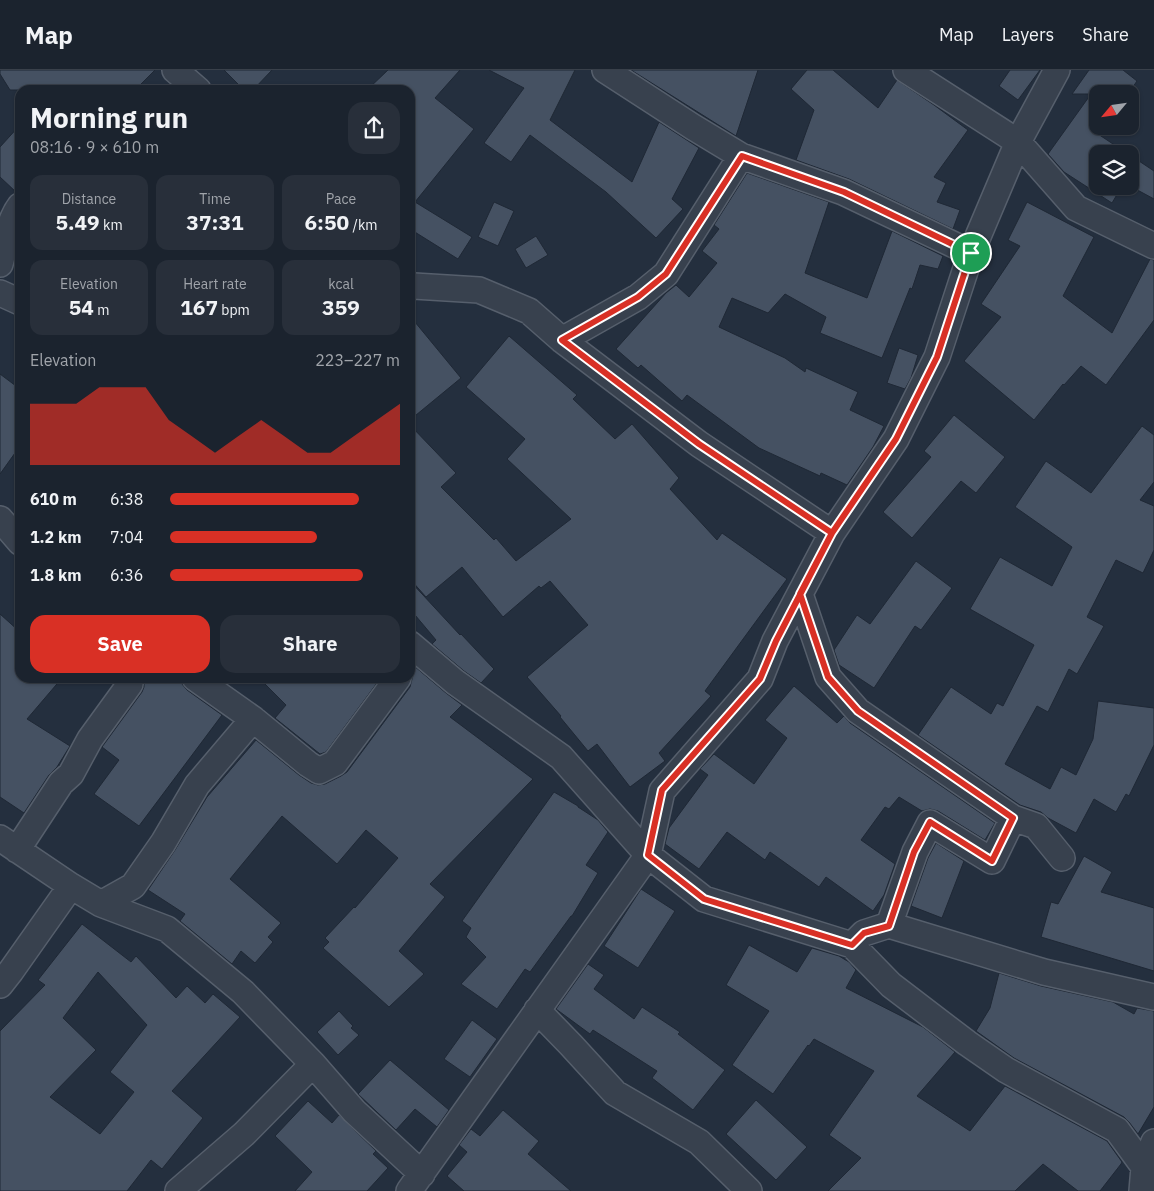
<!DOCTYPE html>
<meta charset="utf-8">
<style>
:root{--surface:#1b232e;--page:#282f3a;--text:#f1f3f6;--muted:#a0a4aa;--line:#39404a;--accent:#d93025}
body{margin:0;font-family:"IBM Plex Sans",sans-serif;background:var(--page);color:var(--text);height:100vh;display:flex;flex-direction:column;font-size:19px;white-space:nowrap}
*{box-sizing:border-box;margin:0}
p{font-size:16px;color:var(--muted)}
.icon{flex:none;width:28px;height:28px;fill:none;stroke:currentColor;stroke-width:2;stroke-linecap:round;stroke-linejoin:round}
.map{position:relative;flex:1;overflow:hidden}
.panel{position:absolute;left:15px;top:15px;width:400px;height:598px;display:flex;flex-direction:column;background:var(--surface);border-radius:15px;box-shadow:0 1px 4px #0004,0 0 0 1px var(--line)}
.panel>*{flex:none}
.needle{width:32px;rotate:241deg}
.buttons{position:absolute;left:1089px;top:15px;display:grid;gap:10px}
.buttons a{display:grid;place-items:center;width:50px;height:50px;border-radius:10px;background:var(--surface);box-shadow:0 1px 4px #0004,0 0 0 1px var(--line);font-size:25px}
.pin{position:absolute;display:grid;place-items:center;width:42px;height:42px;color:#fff;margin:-21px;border:2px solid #fff;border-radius:50%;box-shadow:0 1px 5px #0007}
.round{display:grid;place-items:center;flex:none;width:52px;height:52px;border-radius:15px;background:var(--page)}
.summary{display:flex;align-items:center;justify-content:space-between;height:85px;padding:0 15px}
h1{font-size:28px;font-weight:800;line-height:38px}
.figures{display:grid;grid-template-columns:repeat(3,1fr);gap:8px;height:85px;padding:5px 15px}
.figures div{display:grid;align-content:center;border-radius:12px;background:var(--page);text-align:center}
.figures b{font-size:21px;font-weight:800}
.figures small{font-size:14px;font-weight:400}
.figures p{font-size:14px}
.chart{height:140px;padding:10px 15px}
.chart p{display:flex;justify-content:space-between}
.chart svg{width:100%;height:90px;margin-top:5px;fill:var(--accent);opacity:.7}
.action{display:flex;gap:10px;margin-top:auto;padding:10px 15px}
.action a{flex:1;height:58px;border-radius:15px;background:var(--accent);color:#fff;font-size:20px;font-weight:800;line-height:58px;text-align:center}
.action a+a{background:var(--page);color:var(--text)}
ul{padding:0 15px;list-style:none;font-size:16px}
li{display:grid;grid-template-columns:80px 60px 1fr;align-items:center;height:38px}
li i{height:12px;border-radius:6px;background:var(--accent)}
header{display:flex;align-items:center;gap:30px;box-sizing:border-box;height:70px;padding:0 25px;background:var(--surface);border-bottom:1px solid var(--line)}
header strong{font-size:24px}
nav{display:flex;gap:28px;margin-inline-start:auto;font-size:18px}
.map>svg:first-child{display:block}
</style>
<header>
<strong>Map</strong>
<nav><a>Map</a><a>Layers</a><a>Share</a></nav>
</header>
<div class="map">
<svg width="1154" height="1121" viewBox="0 0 1154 1121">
<rect width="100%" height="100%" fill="#242f3e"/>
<!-- building -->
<path fill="#455162" stroke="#1f2835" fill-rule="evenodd" d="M0 0H155L135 20H10L0 4Z
M224 0H272L253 20H244Z
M388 0H460L435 28 474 59 415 132 472 167 458 189 410 159V20H367Z
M489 0H575L550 50 632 112 659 52 699 78 672 129 683 139 656 168 606 122 530 65 511 92 484 73 524 18Z
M631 0H758L736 66Z
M807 0H833L878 38 897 10 934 35 968 60 934 107 946 113 937 132 960 140 953 159 849 109 796 90 814 40 791 19Z
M1010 0H1040L1018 30 999 16Z
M1089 0H1123L1137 11 1128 24H1098V64L1128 84H1098V116H1122L1112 133 1064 102 1048 84 1091 24H1072Z
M20 55V122H16L0 107V77Z
M1130 85 1154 101V129L1130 116Z
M747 103 829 132 805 203 867 228 892 161 943 186 938 199 920 195 912 219 910 218 882 288 820 263 826 247 785 224 768 243 732 228 719 257 785 288 805 302 806 298 858 322 850 340 884 356 873 377 847 415 821 403 820 406 759 378 687 325 682 331 641 295 638 298 616 279 666 223 676 215 689 227 717 193 702 181 719 159 714 155Z
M494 132 514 141 498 176 478 167Z
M1027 132 1094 167 1063 226 1112 263 1150 189 1154 190V250L1106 315 1081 296 1064 315 1063 314 1034 350 964 291 1001 247 981 234 1020 176 1008 170Z
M536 166 548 185 526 198 515 179Z
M410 246 461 308 410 350Z
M509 266 577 325 573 329 615 369 632 354 679 408 670 419 717 470 722 463 787 509 705 621 711 626 659 683 665 691 630 717 597 674 588 681 560 647 561 646 527 607 588 555 550 511 541 518 539 516 503 547 462 497 426 527 410 509V355L456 403 441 417 494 470 496 468 516 491 571 449 507 389 525 369 466 317Z
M899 278 918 285 911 308 905 319 887 313Z
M0 304 20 319V376L0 404Z
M954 345 1005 387 976 423 961 411 912 468 883 442 931 387 924 381Z
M1142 356 1154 365V412L1140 430 1154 436V480L1143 503 1116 490 1087 547 1104 556 1077 604 1069 599 1048 642 1037 636 1005 694 1050 719 1061 697 1076 705 1093 669 1098 631 1154 638V675L1129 726 1126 724 1116 742 1094 729 1076 763 1048 748 1041 742 1020 735 918 665 951 617 991 644 997 633 1003 636 1034 575 970 539 1000 487 1052 516 1072 477 1015 437 1046 391 1091 423Z
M916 491 952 518 921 560 915 556 874 618 839 595 834 580 857 545 870 554Z
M410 511 460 565 461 564 494 599 481 613 464 601 432 574 436 570 410 539Z
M0 544 20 562V608H62L27 649 70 676 57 697 49 705 24 743 0 727Z
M413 595 446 623 462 635 450 647 533 709 430 814 445 827 399 881 424 904 389 937 323 878 329 872 325 868 354 837 355 838 398 788 366 760 337 794 282 746 230 809 281 853 268 867 273 872 255 893 241 881 232 894 180 851 185 844 148 820 175 780 207 727 256 670 299 705 311 713 318 715 325 714 341 706 347 702 410 617 412 609 410 599Z
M146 608H181L182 614 187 620 222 645 139 756 94 724 119 690 102 677 142 622 144 617V610Z
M259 608H370L377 613 326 682 320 684 275 648 286 635Z
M794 616 837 653 844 646 850 653 995 753 985 770 938 741 930 739 922 741 899 727 889 739 885 737 861 770 895 794 884 825 873 841 826 807 819 817 770 782 765 790 727 762 699 799 665 774 669 758 708 705 700 699 714 684 754 714 787 668 765 650Z
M554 722 578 736V737L598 750 608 762 586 795 598 803 572 846H571L530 902 525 899 497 939 461 914 486 887 466 867 471 858 462 851Z
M936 773 964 791 942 848 911 836 928 788Z
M1084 786 1112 802 1101 822 1154 838V901L1041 867 1051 832 1058 834Z
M641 819 675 841 638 898 604 876Z
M82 854 131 892 136 886 176 928 187 916 205 933 213 924 240 947 172 1021 203 1048 162 1099 151 1090 127 1121H0V961L45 915 38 910ZM98 902 147 955 110 1002 134 1022 100 1064 50 1027 96 980 63 948Z
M749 875 797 902 812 878 839 886 849 892 856 900 846 918 923 957 955 982 917 1026 970 1061 1005 1016 1107 1071 1122 1092 1121 1094 1100 1121H1078L1043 1094 1015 1121H828L861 1088 829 1065 874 1001 814 969 809 976 808 975 773 1024 732 995 769 941 726 915Z
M588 894 604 905 594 919 634 949 642 937 680 962 678 964 725 1000 693 1040 652 1008 657 1001 593 960 590 964 556 939Z
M999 903 1041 916 1113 932 1134 944 1137 938 1154 941V1037L1138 1064 1129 1052 1124 1047 1014 988 976 961 990 938Z
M339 941 353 956 351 958 359 965 338 985 317 962Z
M472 950 497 969 470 1007 444 989Z
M390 990 449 1040 437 1057 415 1039 396 1060 358 1024Z
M756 1030 807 1077 776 1110 726 1064Z
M308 1031 332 1053 339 1045 376 1081 373 1084 388 1098 367 1121H295L312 1102 275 1066Z
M503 1040 539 1071 528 1084 571 1121H464L447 1106 467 1082 459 1075 471 1059 480 1066Z"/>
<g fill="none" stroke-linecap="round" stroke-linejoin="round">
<!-- street casing -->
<g stroke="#565f6c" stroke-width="28">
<path id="street" d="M175 0 198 20
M605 0 693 57 741 86 843 122 971 183
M906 0 1018 72 1076 138 1154 176
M0 194C5 176 9 150 20 136
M410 217 414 216 479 220 529 241 562 270 699 374 832 463
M0 223 20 232
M562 270 638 227 666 204 741 86
M0 449 20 472
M800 524 828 607 858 641 1013 748 1036 756 1062 788
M410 574 455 612 561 687 648 785 704 829 852 875 891 915 967 973 1006 1000 1117 1060 1144 1097 1154 1101
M195 608 253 649 308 694 319 701 335 693 398 608
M0 768 71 816 101 834 167 859 243 922 313 994 354 1041 422 1104
M17 780 61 713 71 704 90 669 130 614 129 608
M101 834 133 816 163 773 197 715 253 649
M889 855 915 782 930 753 992 791 1013 748
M852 875 864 863 889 855 1044 902 1154 927
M0 915 11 901 71 816
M537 940 571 975 615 1023 699 1072 749 1121
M178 1121 244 1064 313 994
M409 1121 648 785 662 721 760 609 775 571 832 463 896 369 937 287 971 183 1018 72 1057 0
M1142 1121 1144 1097 1154 1072"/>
</g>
<!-- street -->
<use href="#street" stroke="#38414e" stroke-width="25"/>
</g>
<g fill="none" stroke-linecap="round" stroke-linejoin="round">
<!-- route casing -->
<g stroke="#fff" stroke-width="10">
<path id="route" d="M971 183 844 122 742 86 666 204 638 227 562 270 699 374 832 463 776 571 760 609 662 720 648 785 704 829 852 875 864 863 889 856 914 782 930 752 992 791 1013 748 858 641 828 607 800 524 832 463 896 369 937 287 971 183"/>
</g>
<!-- route -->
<use href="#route" stroke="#d93025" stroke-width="6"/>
</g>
</svg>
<div class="buttons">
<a><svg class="needle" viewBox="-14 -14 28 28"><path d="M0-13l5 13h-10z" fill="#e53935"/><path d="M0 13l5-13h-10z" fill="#a0a4aa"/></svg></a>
<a><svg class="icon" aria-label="layers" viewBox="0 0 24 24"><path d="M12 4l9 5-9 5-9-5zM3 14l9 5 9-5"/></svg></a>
</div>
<div class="pin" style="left:971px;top:183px;background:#1e9e55"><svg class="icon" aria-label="arrive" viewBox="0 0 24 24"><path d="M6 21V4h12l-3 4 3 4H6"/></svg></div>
<section class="panel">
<div class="summary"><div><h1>Morning run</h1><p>08:16 · 9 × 610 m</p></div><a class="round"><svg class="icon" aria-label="share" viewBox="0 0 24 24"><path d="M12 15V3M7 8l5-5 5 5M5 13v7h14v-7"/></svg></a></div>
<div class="figures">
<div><p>Distance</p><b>5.49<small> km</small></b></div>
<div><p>Time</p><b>37:31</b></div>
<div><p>Pace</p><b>6:50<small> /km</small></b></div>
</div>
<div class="figures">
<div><p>Elevation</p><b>54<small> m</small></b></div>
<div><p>Heart rate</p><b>167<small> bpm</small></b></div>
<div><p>kcal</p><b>359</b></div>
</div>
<div class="chart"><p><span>Elevation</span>223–227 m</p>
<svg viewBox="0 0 160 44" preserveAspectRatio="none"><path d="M0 44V14L10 14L20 14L30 6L40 6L50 6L60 22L70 30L80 38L90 30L100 22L110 30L120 38L130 38L140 30L150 22L160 14V44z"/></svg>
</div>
<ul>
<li><b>610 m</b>6:38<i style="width:82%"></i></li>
<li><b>1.2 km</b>7:04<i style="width:64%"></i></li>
<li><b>1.8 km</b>6:36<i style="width:84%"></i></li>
</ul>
<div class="action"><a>Save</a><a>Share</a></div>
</section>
</div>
